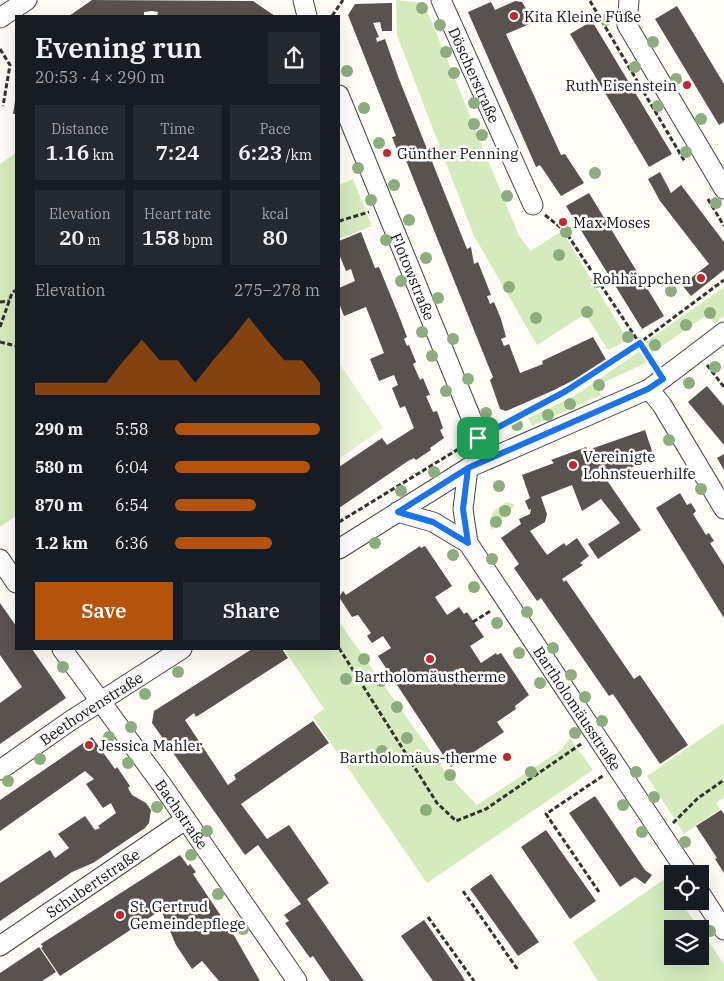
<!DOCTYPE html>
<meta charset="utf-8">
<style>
:root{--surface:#171b24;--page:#242831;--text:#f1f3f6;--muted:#9ea1a6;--accent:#b45309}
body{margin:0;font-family:"IBM Plex Serif",serif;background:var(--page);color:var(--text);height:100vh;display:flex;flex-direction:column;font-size:19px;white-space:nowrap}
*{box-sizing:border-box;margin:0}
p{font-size:16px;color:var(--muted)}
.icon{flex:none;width:28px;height:28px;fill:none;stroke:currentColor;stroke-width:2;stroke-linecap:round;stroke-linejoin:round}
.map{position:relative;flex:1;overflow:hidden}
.side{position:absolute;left:15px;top:15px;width:325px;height:635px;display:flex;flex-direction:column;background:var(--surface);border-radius:0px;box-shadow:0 5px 20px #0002}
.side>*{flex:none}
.controls{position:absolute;left:664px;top:865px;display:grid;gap:10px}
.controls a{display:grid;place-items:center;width:45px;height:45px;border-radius:0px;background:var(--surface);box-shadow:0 5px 20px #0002;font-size:25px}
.pin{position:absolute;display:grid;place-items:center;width:42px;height:42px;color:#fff;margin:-21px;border-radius:10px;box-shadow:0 2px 8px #0006}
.round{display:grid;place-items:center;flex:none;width:52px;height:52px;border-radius:0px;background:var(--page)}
.summary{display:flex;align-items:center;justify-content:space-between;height:85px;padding:0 20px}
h1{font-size:28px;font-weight:600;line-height:38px}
.metrics{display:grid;grid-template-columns:repeat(3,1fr);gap:8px;height:85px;padding:5px 20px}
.metrics div{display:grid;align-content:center;border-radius:0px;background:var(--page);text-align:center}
.metrics b{font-size:21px;font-weight:600}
.metrics small{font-size:14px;font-weight:400}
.metrics p{font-size:14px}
.chart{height:140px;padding:10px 20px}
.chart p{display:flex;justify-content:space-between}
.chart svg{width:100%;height:90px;margin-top:5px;fill:var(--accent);opacity:.7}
.action{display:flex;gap:10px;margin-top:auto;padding:10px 20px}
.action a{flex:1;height:58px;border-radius:0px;background:var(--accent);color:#fff;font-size:20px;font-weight:600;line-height:58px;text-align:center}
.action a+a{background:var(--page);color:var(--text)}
ul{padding:0 20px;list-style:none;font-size:16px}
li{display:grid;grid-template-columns:80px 60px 1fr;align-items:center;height:38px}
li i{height:12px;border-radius:6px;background:var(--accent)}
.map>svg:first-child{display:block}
</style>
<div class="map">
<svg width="724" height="981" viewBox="0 0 724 981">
<rect width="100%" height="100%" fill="#fffdf5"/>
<!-- green -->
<path fill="#d5ebbd" d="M396 0 424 3 519 236 531 251 562 231 628 340 608 350 585 314 537 345 474 236 397 35Z
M16 153V516L0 527V164Z
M353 179 372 226 339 239V185Z
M724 287V316L715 323 707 315 652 353 646 342Z
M641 350 648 362 598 385 601 395 532 426 528 418 573 397Z
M507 502 515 505 491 530C489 513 493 510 507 502Z
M339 622 444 770 477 805 561 750 570 738 593 770 427 883 313 717 324 709 284 649H339Z
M724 723V797L716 803 720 809 684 834 647 776Z
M665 879 672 890V901H680L700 929H672V956H700V929L724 964V981H598L573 942Z"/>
<!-- pitch -->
<path fill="#e6f2cf" d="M339 363 383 428 339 459Z"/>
<!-- building -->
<path fill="#5a524d" d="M92 0 253 1 275 16H157L158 12 152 11 144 12V16H69Z
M515 1 522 2 534 22 506 34 561 155 565 154 584 183 561 196 540 165 536 167 468 12 491 2 495 10Z
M392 3V31H382L380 22 373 23 379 37 376 38 377 42 385 39 399 79 467 249 471 247 474 264 478 262 491 295 487 296 490 304 494 302 501 319 506 337 501 339 504 346 509 344 520 373 543 364 542 361 593 337 608 363 552 391 506 411 500 409 490 380 493 377 490 370 403 153 399 155 392 137 396 136 348 15 355 4Z
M677 6 724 84V122L719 125 655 19Z
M592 21 672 154 649 167 570 34Z
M15 101H16V114H13Z
M660 172 671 193 681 185 724 242V270L691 296 682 285 709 264 660 201 648 179Z
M589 193 664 316 642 329 566 206Z
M361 232 375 268 379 267 401 321 407 337 404 339 407 346 409 345 416 362 413 364 420 380 423 378 430 395 426 396 433 412 437 411 443 428 440 430 444 438 430 448 431 450 416 460 414 458 408 461 339 508V467L382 438 387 445 414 428 405 406 400 408 392 388 398 385 394 375 379 381 370 359 384 353 366 307 344 316 339 303V288L355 281 351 269 346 271 339 254V241Z
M707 386 724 406V445L688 402Z
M645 430 655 460 604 476 641 530 598 559 588 544 620 523 601 499 582 511 572 485 541 497 547 514 545 522 530 531 547 555 564 543 566 546 577 538 589 556 580 563 583 565 562 579 564 582 566 580 634 679 640 675 688 745 660 764 613 694 609 696 541 598 537 601 514 568 519 564 501 538 521 524 519 519 530 514 531 509 529 510 525 501 530 498 522 475 554 463 551 460 586 447 588 450Z
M724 454V470L717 458Z
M680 493 687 505 691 503 696 511 693 514 706 535 709 533 714 541 710 543 724 565V618L656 508Z
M420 546 421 548 425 546 452 586 435 597 447 615 459 607 464 614 467 612 484 637 470 646 481 663 496 653 497 655 501 653 529 695 515 706 516 709 497 722 504 732 451 767 378 656 391 648 383 636 372 643 367 636 371 633 358 615 352 617 339 597 343 591 346 595Z
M0 603 16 626V649H32L66 698 0 744V703L22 687 0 655Z
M252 649H282L288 658 196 717 194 713 185 720 228 785 236 779 234 775 313 721 329 743 241 804 267 839 289 825 329 883 307 899 364 981H330L313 956 310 958 285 923 289 921 284 915 301 904 258 845 245 855 152 723 154 711Z
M92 737 115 769 117 767 130 786 128 788 132 795 146 803 151 810 149 823 145 828 93 863 72 872 0 921V883L50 850 55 858 69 848 58 834 85 816 95 830 100 828 98 826 116 813 111 803 103 808 86 784 94 779 85 771 0 831V800Z
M595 796 645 870 652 875 645 884 635 877 620 887 569 813Z
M721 810 724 814V873L715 859 717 858 696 826Z
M546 830 596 901 570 919 521 847Z
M180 855 188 866 190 864 196 872 193 874 235 937 260 981H219L202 961 192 969 176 945 161 910 60 976 41 948 43 947 41 944Z
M491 874 539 942 518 956 470 889Z
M424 920 461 974 465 981H433L401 936Z
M39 947 56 972 42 981H0V973Z"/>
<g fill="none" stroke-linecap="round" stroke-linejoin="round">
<!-- street casing -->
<g stroke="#444" stroke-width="21">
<g id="street">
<path d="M303 0 307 16"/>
<path id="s1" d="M441 0 533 205"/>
<path d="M629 0 627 25 724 189"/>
<path d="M0 18 27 0"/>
<path id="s2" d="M339 95 488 459"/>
<path d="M649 389 662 405 724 509"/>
<path id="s3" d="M468 468 463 509 468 543 688 874"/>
<path d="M397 512 433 522 468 543"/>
<path d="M339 549 468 468 649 389 724 332"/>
<path d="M0 559 16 583"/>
<path id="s4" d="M62 649 162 785 297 981"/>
<path id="s5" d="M0 770 70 721 182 649"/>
<path d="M700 893 724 930"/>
<path id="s6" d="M0 946 185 820"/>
</g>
</g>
<!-- path -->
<path stroke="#333" stroke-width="3" stroke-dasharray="5 2.5" stroke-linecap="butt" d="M590 1 685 162
M332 16 343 0
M0 49 10 65 3 106
M708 199 724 226
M545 215 565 231 654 365
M339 221 369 212
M0 302 10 301
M0 327 12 293 16 290
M0 342 16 346
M707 365 724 387
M495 429 566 391 614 362 724 280
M339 522 465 445
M473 622 492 610
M339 648 437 803 456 821 486 809 581 744
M673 823 698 798 724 780
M463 891 518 970
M599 892 546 814 604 775
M428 917 474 981"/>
<!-- street -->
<use href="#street" stroke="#fff" stroke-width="19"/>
</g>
<!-- trees -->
<g fill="#8dad7f">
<circle cx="422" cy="8" r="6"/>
<circle cx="637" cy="18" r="6"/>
<circle cx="606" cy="20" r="6"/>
<circle cx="440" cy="25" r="6"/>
<circle cx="653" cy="42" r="6"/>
<circle cx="446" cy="52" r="6"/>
<circle cx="635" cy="67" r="6"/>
<circle cx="347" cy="71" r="6"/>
<circle cx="454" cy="73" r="6"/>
<circle cx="676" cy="79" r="6"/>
<circle cx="474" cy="103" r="6"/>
<circle cx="658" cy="106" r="6"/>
<circle cx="364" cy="108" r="6"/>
<circle cx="701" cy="119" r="6"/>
<circle cx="474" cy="124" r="6"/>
<circle cx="482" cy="135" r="6"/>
<circle cx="379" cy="143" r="6"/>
<circle cx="686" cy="152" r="6"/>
<circle cx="498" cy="155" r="6"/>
<circle cx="358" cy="168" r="6"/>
<circle cx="595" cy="173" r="6"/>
<circle cx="394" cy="185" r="6"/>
<circle cx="507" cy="196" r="6"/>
<circle cx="371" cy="200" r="6"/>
<circle cx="716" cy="203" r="6"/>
<circle cx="409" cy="220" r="6"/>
<circle cx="566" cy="232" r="6"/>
<circle cx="386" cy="240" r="6"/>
<circle cx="559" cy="255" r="6"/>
<circle cx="426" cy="258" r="6"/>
<circle cx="401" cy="281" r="6"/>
<circle cx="597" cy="282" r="6"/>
<circle cx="509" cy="287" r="6"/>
<circle cx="671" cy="291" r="6"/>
<circle cx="438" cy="298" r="6"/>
<circle cx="587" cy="312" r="6"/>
<circle cx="710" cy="313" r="6"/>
<circle cx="536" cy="318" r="6"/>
<circle cx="686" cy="325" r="6"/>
<circle cx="422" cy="332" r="6"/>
<circle cx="628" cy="337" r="6"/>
<circle cx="453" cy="339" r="6"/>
<circle cx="655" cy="345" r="6"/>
<circle cx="432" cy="356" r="6"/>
<circle cx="715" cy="367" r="6"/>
<circle cx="468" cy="379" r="6"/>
<circle cx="689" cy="383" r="6"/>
<circle cx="599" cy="385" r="6"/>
<circle cx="446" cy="391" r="6"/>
<circle cx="570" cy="404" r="6"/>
<circle cx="486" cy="413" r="6"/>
<circle cx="548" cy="415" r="6"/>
<circle cx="517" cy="425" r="6"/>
<circle cx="669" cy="440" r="6"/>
<circle cx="434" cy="472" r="6"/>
<circle cx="499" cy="486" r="6"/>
<circle cx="701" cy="489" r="6"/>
<circle cx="401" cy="491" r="6"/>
<circle cx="505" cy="511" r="6"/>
<circle cx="496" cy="522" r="6"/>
<circle cx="375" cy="543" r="6"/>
<circle cx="453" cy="555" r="6"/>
<circle cx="492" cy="559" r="6"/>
<circle cx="474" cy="587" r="6"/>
<circle cx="527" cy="612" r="6"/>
<circle cx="497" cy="623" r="6"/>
<circle cx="553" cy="648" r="6"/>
<circle cx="519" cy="653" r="6"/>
<circle cx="364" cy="659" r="6"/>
<circle cx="63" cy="667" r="6"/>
<circle cx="178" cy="672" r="6"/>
<circle cx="571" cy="675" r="6"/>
<circle cx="346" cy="679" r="6"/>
<circle cx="381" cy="681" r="6"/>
<circle cx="540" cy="683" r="6"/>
<circle cx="145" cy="694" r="6"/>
<circle cx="585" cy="697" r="6"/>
<circle cx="397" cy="707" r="6"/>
<circle cx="602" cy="721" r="6"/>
<circle cx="131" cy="727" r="6"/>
<circle cx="575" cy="733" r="6"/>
<circle cx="109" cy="737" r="6"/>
<circle cx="407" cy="738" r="6"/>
<circle cx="382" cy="751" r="6"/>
<circle cx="40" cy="759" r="6"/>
<circle cx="436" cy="760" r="6"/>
<circle cx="128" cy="763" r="6"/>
<circle cx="531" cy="772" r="6"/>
<circle cx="636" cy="772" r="6"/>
<circle cx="450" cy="775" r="6"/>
<circle cx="8" cy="781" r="6"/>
<circle cx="654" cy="797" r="6"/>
<circle cx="623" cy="805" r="6"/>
<circle cx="157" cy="807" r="6"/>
<circle cx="426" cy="810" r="6"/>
<circle cx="207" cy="831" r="6"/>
<circle cx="642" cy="832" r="6"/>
<circle cx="685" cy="842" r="6"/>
<circle cx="191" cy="855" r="6"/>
<circle cx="218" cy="894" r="6"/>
<circle cx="243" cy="929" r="6"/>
<circle cx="710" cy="931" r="6"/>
</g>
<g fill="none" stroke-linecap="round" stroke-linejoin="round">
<!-- route casing -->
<g stroke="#fff" stroke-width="10">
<path id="route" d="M478 438 488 459 468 468 463 509 468 543 433 522 398 512 468 468 648 389 663 379 640 343 566 391 478 438"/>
</g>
<!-- route -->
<use href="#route" stroke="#1a73e8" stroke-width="6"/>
</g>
<!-- markers -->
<g fill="#c4262e" stroke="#fff" stroke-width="2">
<circle cx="514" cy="16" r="5"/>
<circle cx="687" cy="85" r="5"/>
<circle cx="387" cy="153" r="5"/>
<circle cx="563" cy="222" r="5"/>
<circle cx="701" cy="278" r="5"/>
<circle cx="573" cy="465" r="5"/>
<circle cx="430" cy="659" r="5"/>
<circle cx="89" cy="745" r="5"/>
<circle cx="507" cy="757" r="5"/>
<circle cx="120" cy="915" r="5"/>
</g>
<g text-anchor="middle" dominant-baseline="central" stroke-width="5" stroke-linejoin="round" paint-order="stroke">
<!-- poi labels -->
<g font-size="15" fill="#111" stroke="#fff" text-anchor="start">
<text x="524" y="16">Kita Kleine Füße</text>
<text x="677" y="85" text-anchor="end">Ruth Eisenstein</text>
<text x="397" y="153">Günther Penning</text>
<text x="573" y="222">Max Moses</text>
<text x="691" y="278" text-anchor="end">Rohhäppchen</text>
<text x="583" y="456">Vereinigte<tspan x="583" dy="17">Lohnsteuerhilfe</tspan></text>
<text x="430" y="676" text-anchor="middle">Bartholomäustherme</text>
<text x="99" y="745">Jessica Mahler</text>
<text x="497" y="757" text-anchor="end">Bartholomäus-therme</text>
<text x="130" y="906">St. Gertrud<tspan x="130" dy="17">Gemeindepflege</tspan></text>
</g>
<!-- street labels -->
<g font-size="15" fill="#111" stroke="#fff">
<text stroke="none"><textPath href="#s1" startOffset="82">Döscherstraße</textPath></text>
<text stroke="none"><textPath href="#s2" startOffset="196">Flotowstraße</textPath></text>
<text stroke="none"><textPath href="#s3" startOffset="274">Bartholomäusstraße</textPath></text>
<text stroke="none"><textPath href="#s5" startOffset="110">Beethovenstraße</textPath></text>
<text stroke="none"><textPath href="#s4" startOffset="204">Bachstraße</textPath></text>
<text stroke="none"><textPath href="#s6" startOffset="112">Schubertstraße</textPath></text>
</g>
</g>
</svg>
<div class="controls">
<a><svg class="icon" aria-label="locate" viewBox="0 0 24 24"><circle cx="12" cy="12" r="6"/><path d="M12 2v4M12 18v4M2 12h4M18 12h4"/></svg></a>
<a><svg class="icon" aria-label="layers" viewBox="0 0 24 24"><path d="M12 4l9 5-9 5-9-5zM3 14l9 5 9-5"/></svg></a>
</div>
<div class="pin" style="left:478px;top:438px;background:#1e9e55"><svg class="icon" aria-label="arrive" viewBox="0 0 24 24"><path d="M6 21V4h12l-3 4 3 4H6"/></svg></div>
<section class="side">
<div class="summary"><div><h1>Evening run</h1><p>20:53 · 4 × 290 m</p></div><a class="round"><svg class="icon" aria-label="share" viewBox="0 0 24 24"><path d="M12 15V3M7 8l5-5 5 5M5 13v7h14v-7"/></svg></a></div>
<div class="metrics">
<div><p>Distance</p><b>1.16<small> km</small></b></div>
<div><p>Time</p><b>7:24</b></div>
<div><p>Pace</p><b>6:23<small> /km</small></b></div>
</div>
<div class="metrics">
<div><p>Elevation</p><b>20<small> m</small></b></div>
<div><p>Heart rate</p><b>158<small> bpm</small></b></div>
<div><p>kcal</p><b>80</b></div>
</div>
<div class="chart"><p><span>Elevation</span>275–278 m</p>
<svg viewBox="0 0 160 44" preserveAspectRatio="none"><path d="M0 44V38L10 38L20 38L30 38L40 38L50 27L60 17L70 27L80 27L90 38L100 27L110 17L120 6L130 17L140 27L150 27L160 38V44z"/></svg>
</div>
<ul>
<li><b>290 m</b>5:58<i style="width:100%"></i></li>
<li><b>580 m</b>6:04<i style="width:93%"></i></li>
<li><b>870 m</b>6:54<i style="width:56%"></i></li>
<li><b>1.2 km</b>6:36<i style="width:67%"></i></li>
</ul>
<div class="action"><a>Save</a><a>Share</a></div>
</section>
</div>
